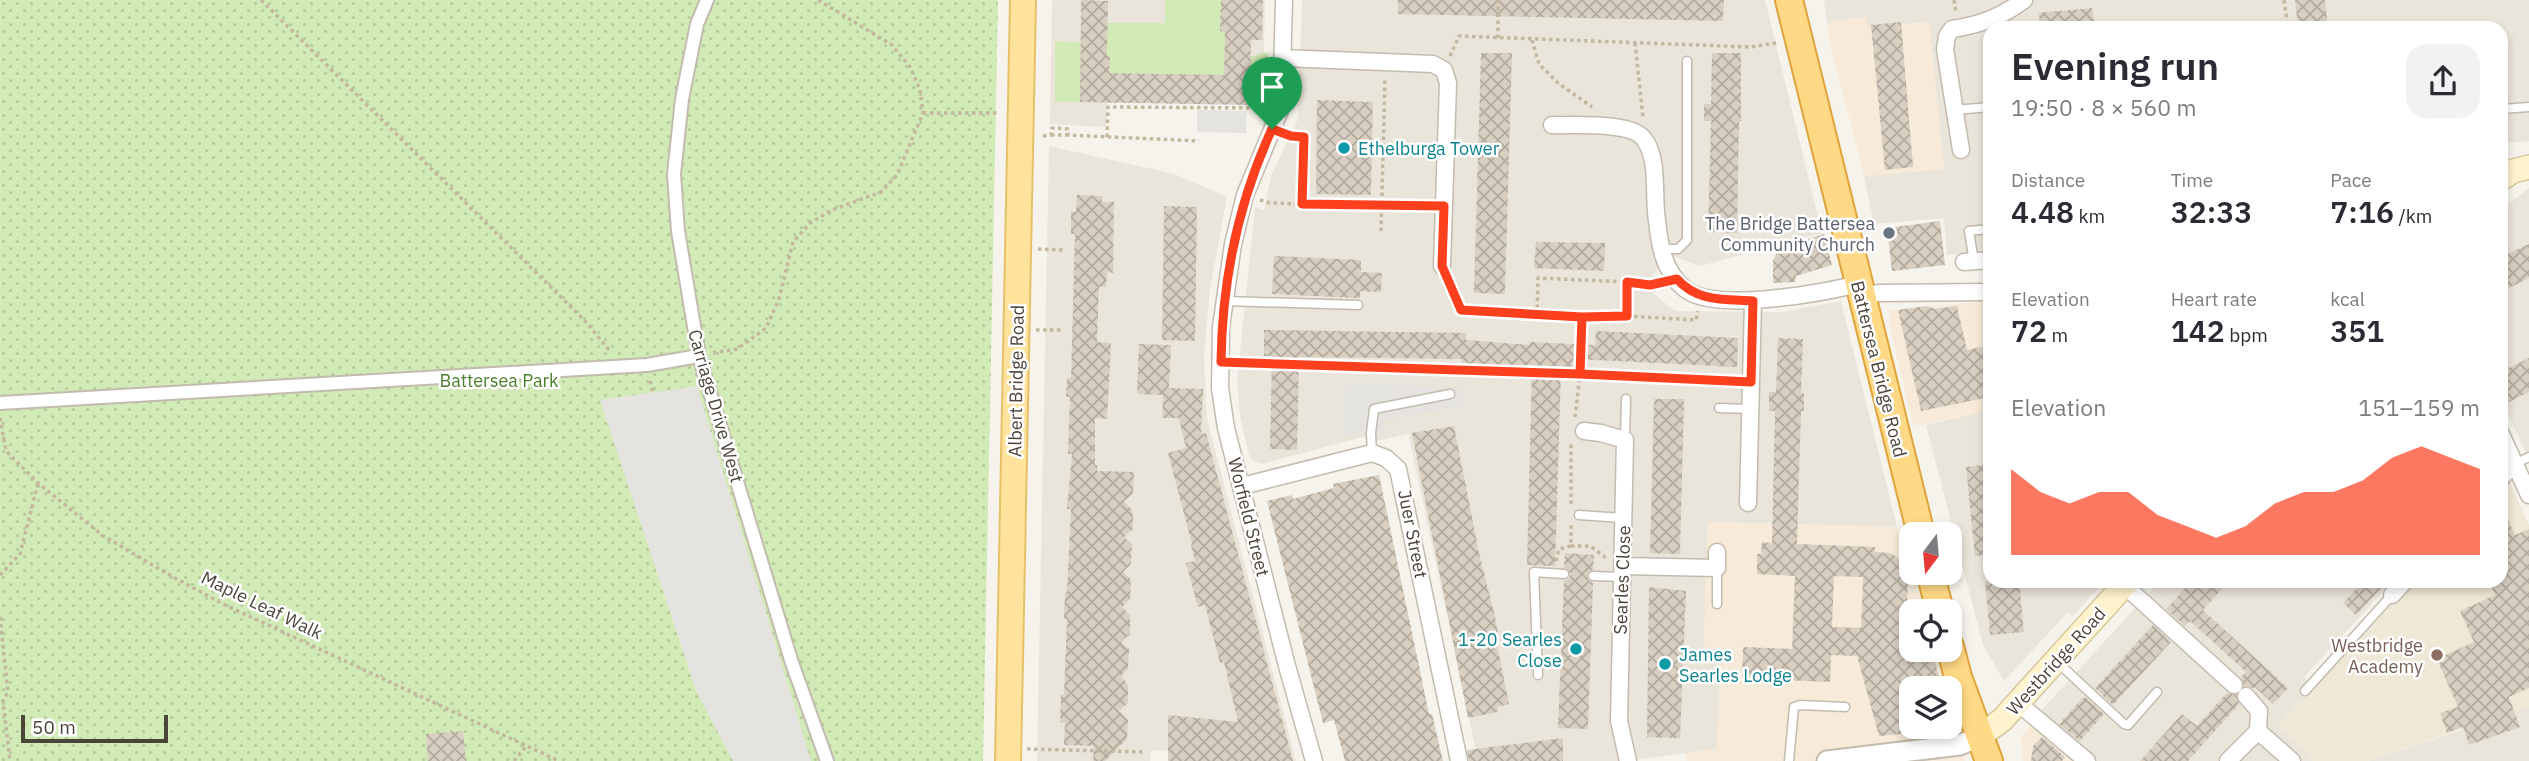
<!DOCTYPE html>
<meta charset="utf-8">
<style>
:root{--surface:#fff;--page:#f2f2f3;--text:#2b2b33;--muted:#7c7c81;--accent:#fc3f1d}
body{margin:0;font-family:"IBM Plex Sans",sans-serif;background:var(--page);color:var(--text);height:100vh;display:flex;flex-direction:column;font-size:26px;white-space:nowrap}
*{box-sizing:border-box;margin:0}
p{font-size:23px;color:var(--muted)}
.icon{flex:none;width:38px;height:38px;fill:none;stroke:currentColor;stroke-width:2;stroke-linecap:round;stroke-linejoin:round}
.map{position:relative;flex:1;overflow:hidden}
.drawer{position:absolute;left:1983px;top:21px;width:525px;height:567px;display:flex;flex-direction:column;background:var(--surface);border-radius:21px;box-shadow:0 4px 10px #0003}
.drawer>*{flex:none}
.needle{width:46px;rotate:196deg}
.buttons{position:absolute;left:1899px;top:522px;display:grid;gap:14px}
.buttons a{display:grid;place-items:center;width:63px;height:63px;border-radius:14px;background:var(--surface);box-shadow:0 4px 10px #0003;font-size:35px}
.scale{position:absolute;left:21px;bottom:18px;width:147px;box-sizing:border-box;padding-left:7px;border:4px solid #4b4439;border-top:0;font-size:19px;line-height:24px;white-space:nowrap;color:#4b4439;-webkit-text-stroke:5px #fff;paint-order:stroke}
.pin{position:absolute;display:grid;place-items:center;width:60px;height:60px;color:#fff;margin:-72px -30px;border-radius:50% 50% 50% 0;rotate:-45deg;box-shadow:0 0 7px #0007}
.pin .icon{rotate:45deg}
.round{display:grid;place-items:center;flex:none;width:74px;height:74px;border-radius:21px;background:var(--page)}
.summary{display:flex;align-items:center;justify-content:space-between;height:119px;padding:0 28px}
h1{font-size:38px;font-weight:600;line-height:52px}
.metrics{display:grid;grid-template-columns:repeat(3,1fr);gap:10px;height:119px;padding:7px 28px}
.metrics div{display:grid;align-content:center}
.metrics b{font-size:30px;font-weight:600}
.metrics small{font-size:19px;font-weight:400}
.metrics p{font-size:19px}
.chart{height:196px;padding:14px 28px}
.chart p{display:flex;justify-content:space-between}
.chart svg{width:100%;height:126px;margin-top:7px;fill:var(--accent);opacity:.7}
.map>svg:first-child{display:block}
</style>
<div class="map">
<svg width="2529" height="761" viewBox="0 0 2529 761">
<defs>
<pattern id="park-dots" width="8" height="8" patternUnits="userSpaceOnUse" patternTransform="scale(1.75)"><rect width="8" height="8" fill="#d2eab5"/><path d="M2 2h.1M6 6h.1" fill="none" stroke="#b6ca9c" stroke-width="1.8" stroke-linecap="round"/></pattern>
<pattern id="building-cross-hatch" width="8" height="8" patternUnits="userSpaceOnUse" patternTransform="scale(1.75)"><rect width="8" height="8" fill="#d8cfc1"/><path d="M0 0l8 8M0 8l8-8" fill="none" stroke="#b1aa9e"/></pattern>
</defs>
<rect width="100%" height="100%" fill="#f6f3ec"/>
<!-- residential -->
<path fill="#eae5da" d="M1052 0H1265L1263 103H1107L1106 127 1050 124Z
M1302 0H1765L1822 233 1700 266 1670 255 1649 279 1653 293 1675 311 1782 312 1841 301 1897 527 1708 522 1704 642 1709 655H1721L1717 749 1627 761H1478L1409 437 1411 436 1408 434 1372 442 1371 435 1261 464 1252 460 1249 455 1240 416 1237 381 1255 207 1264 210 1271 176 1298 119Z
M1824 0H2529V141L2507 143 2501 150V28H1990V251L1947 255 1944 218 1874 224 1864 176 1944 169 1929 22 1869 28 1865 17 1827 22Z
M1049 146 1174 174 1227 197 1210 289 1204 357 1207 419 1296 761H1242L1239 752 1151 750 1150 761H1037Z
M2529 188V459L2501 399V210Z
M1990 409V581H2105L2073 616 2068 612 2004 681 1983 645 1926 425Z
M2160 581H2393L2304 677 2314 687 2278 725 2314 761H2089L2038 714Z
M2529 706V761H2368L2435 739Z"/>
<!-- commercial -->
<path fill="#f7ead8" d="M1865 17 1869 28 1929 22 1944 169 1864 176 1830 43 1827 22Z
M1990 301V409L1956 419 1948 418 1919 426 1913 424 1890 328V310Z
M1708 522 1897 527 1924 611H1911V649H1936L1946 688H1911V726H1950V702L1965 761H1687L1686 753 1717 749 1721 655H1709L1704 642Z
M2033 722 2081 761H2023L2021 738Z"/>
<!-- education -->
<path fill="#efe8d6" d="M2508 479 2529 525V706L2368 761H2314L2277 726 2414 581H2501V487Z"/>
<!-- grass -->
<path fill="#d2eab5" d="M1165 0H1222L1220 31 1240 32 1224 87 1210 75 1123 73 1109 86 1110 56H1081L1080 102 1055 101V41L1106 44 1107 23H1165Z
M1258 53H1268L1266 106 1250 105V61L1251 56H1257Z"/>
<!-- park -->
<path fill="url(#park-dots)" d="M0 0H998L983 761H0Z"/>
<!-- parking -->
<path fill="#e5e3e0" d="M1197 110 1247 111 1246 133 1197 132Z
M1345 383 1459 388 1465 405 1389 419 1384 421V434L1343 435Z
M697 386 811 761H733L696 691 600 400Z"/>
<!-- building -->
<path fill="url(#building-cross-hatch)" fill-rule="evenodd" d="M1081 0 1108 1 1107 56H1110L1109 73 1224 75 1225 32 1220 31 1221 0H1263L1262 40H1251L1250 105 1080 102Z
M1398 0H1724L1723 21 1398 14Z
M2295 0H2325L2328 28H2298Z
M2092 8 2095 28H2040L2039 13Z
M1901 22 1913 167 1885 170 1871 25Z
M1481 53H1512L1505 294 1474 293Z
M1712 53H1741V121H1739L1737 233 1708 232 1711 121H1704V104H1711Z
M1317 100 1373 102 1371 195 1316 194Z
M1077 195 1102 196V202H1114L1113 273 1107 272 1106 287H1099L1097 342 1111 343 1107 419 1095 418V465H1097V471L1134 472 1133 494 1124 501 1133 511V529L1124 537 1132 545 1131 564 1123 572 1131 580 1130 599 1122 607 1130 615V634L1121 642 1129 649 1128 669 1121 676 1128 685V703L1119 711 1128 720 1127 739 1105 761H1093L1094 746 1064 745 1065 723H1060L1061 695H1064L1067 619 1064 618 1065 592H1067L1071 509H1067L1072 454H1068L1070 397H1066L1067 378H1071L1075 234H1071V212H1076Z
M1164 206 1197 207 1195 341 1162 340Z
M1940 221 1945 265 1892 271 1887 228Z
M1824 234 1832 265 1796 276 1795 282 1773 283V261L1779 248Z
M1536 242 1605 243 1604 271 1534 268Z
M2529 244V278L2501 292V257Z
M1274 256 1361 260V272L1382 273 1381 292 1360 291V298L1272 294Z
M1926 306 1935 309 1957 306 1967 350 1990 345V397L1921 411 1898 310Z
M1264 330 1466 333V340L1529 345 1530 342 1595 345 1596 331 1738 338 1737 367 1575 359 1574 371 1561 370 1555 566 1527 565 1532 370 1462 367V359L1299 357 1297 450 1270 449 1272 356H1264Z
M1778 338 1803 339 1801 393H1804V411H1801L1797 544 1875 547V552L1891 553 1902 561 1908 578 1905 662 1933 655 1942 688H1911V733L1879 736 1857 656 1831 655 1830 682 1742 678 1743 647 1792 649 1795 576 1757 574V554H1761L1762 542 1772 543 1775 411H1769V392H1776ZM1834 576 1863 577 1861 628 1832 627Z
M1139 344 1171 345 1169 388 1203 389 1201 434 1206 433 1293 761H1168V715L1238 722 1224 662 1220 663 1205 605 1198 607 1186 563 1195 561 1191 545 1192 544 1168 453 1186 448 1179 418H1162L1163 395 1137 394Z
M2529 358V392L2501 406V372Z
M1654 399H1684L1680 554 1650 553Z
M1454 426 1479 553 1495 617 1499 639 1496 640 1509 704 1497 707 1498 712 1468 718 1412 433Z
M1990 464V554L1975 556 1966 467Z
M1379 475 1429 714H1432L1443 761H1345L1334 720 1323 723 1267 501 1292 495 1293 499 1334 488 1333 484Z
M2501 504 2515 535 2529 529V688L2509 697 2520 727 2469 745 2463 727 2447 733 2440 713 2458 707 2437 659 2474 642 2460 611 2495 595 2489 581H2501Z
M1565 553 1594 555 1593 569 1587 575 1588 580 1593 583 1588 729 1558 728 1564 581 1569 578 1571 574 1564 567Z
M1985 581H2019L2024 632 1990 635Z
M2192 581H2229L2203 610 2288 688 2273 704 2255 687 2253 688 2244 686 2241 677 2246 672 2190 621 2185 626 2166 609Z
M2364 581H2388L2356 615 2343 603Z
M1649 587 1686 591 1680 738 1647 737Z
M2153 625 2171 642 2113 705 2095 688Z
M2227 693 2236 695 2239 704 2188 761H2140L2182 714 2197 726Z
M2083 698H2086L2104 714 2080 741 2059 724Z
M463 731 466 761H428L426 734Z
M2042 737 2065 757 2062 761H2031L2033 746Z
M1563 738V761H1469L1467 750Z"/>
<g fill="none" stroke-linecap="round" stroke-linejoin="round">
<!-- service casing -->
<g stroke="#c2bbae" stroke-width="11">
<path id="service" d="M2501 109 2529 107
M1954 110 1990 107
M1660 249H1678L1687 240V61
M1974 262 1969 231 1990 229
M1225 301 1358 305
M1719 408 1751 409
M1625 440 1626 399
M1372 453 1371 433 1374 409 1450 394
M2514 464 2529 457
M1579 515 1623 518
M1593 576 1622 577
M1717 604V568
M2056 661 2124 724 2128 725 2157 692
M1538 675 1534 572 1564 574
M2305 691 2392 595
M1789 761 1794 707 1800 705 1845 707"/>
</g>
<!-- pedestrian casing -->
<g stroke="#c2bbae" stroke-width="16">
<path id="pedestrian" d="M707 0 697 24 682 99 674 174 678 231 699 356 791 660 827 761
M0 403 647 365 699 356"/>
</g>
<!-- minor casing -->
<g stroke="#c2bbae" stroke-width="19">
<path id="minor" d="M1284 0 1281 108 1245 195 1233 244 1221 327 1220 388 1226 428 1287 666 1314 761
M1283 58 1433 64 1444 70 1448 83 1442 266
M1552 125C1573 126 1631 121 1644 139 1658 157 1654 190 1656 212 1659 240 1661 269 1685 289 1715 313 1822 293 1858 284
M1961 150 1945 49 1947 36 1952 29C1980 25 2001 17 2024 0
M1964 262 1990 260
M1861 297 1878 293 1990 292
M1584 431 1601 433 1625 440 1619 721 1628 761
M2501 434 2529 495
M2501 478 2514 464
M1242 486 1372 453 1386 458 1398 469 1459 761
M1748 503 1753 301
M1622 566 1717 568V552
M2124 585 2234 685
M2392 595 2405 581
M2246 696 2259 711 2258 731
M2018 703 2087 761
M2228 761 2258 731 2292 761"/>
</g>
<!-- tertiary casing -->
<g stroke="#c2bbae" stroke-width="23">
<path id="tertiary" d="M1827 761 1960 745 1980 736"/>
</g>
<!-- secondary casing -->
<g stroke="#d6c79b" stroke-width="26">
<path id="secondary" d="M2501 179 2513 171 2529 167
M1980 736 2002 720 2128 581"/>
</g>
<!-- primary casing -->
<g stroke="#e6c16a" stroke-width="28">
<path id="primary" d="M1008 761 1023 0"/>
</g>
<!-- trunk casing -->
<g stroke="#e0a43c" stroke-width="30">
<path id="trunk" d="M1789 0 1921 534
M1930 572 1940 611
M1950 646 1958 677 1989 761"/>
</g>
<!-- path -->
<path stroke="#c4b79f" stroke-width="3.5" stroke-dasharray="3.5 3.5" stroke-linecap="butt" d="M261 0 585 321 610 351
M1954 0 1956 12
M2284 0 2288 28
M1498 38V0
M1532 40 1539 64 1558 83 1592 107
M1635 43 1643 118
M1450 56 1459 36 1750 47 1776 43
M923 113H998
M1051 135H1068
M1043 136 1051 135 1052 128 1068 129V135L1199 141
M1107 137 1108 107 1261 108
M1260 200 1270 203 1302 204 1304 137 1287 135
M1302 204 1429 206
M1381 231 1385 78
M1038 249 1063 250
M1448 281 1461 310 1582 317 1627 316V282L1650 285 1659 283
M1537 315 1538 278 1627 282
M1627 316 1696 320 1698 311
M1036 330H1062
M713 353 737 349 766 328 779 299 793 242 810 223 832 210 881 192 897 175 923 113 920 90 910 67 892 45 818 0
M1237 362 1736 381
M650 381 653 393
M1575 417 1580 375 1582 317
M0 418 6 451 38 483 102 535 166 573 223 604 559 761
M1571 504V441
M1571 546H1590L1604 556 1605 559
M1556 561 1559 549 1571 546V525
M0 575 20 554 38 483
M0 617 8 692 3 701 10 761
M1027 749 1145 752
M514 761 527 745"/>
<!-- service -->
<use href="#service" stroke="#fff" stroke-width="8"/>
<!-- pedestrian -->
<use href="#pedestrian" stroke="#fff" stroke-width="12"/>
<!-- minor -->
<use href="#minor" stroke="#fff" stroke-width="16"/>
<!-- tertiary -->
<use href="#tertiary" stroke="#fff" stroke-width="19"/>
<!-- secondary -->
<use href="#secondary" stroke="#fff3cd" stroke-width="23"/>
<!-- primary -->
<use href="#primary" stroke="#ffe39c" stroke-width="24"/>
<!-- trunk -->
<use href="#trunk" stroke="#ffd985" stroke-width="26"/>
</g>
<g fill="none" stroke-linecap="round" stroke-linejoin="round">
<!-- route casing -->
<g stroke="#fff" stroke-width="14">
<path id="route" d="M1272 129 1291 136 1304 137 1302 204 1444 206 1442 266 1461 310 1582 317 1580 374 1751 382 1753 301C1725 299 1697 302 1677 279L1650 285 1627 282V316L1582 317 1580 374 1221 362C1222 281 1238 203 1272 129"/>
</g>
<!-- route -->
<use href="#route" stroke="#fc3f1d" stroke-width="9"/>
</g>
<!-- markers -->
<g fill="#0f9aa8" stroke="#fff" stroke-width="2.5">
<circle cx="1344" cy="148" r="7"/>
<circle cx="1576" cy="649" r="7"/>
<circle cx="1665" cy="664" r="7"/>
</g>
<circle fill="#6b7280" stroke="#fff" stroke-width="2.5" cx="1889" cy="233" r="7"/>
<circle fill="#8d6e63" stroke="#fff" stroke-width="2.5" cx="2437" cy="655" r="7"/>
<g text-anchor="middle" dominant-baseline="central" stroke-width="5" stroke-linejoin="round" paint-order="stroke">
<!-- culture labels -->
<g font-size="18" fill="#0d838f" stroke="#fff" text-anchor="start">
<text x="1358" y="148">Ethelburga Tower</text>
<text x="1562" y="639" text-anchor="end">1-20 Searles<tspan x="1562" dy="21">Close</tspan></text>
<text x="1679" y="654">James<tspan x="1679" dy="21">Searles Lodge</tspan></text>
</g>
<!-- worship labels -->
<g font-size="18" fill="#5b616d" stroke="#fff" text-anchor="end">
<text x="1875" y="223">The Bridge Battersea<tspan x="1875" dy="21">Community Church</tspan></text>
</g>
<!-- street labels -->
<g font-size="18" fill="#4b4439" stroke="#fff">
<text transform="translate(1879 369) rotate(76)">Battersea Bridge Road</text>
<text transform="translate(1016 381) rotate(-89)">Albert Bridge Road</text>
<text transform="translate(716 406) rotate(74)">Carriage Drive West</text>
<text transform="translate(1249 517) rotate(76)">Worfield Street</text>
<text transform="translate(1413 534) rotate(79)">Juer Street</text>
<text transform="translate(1622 580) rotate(-88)">Searles Close</text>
<text transform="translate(262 605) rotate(26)">Maple Leaf Walk</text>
<text transform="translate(2056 661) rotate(-48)">Westbridge Road</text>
</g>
<!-- park labels -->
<g font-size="18" fill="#4a7f2a" stroke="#fff">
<text x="499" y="380">Battersea Park</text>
</g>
<!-- education labels -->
<g font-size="18" fill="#785e54" stroke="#fff" text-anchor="end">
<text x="2423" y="645">Westbridge<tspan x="2423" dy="21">Academy</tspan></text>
</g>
</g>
</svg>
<div class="buttons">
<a><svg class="needle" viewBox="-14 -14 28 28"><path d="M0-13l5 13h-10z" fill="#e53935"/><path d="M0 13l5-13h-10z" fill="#7c7c81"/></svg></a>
<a><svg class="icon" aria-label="locate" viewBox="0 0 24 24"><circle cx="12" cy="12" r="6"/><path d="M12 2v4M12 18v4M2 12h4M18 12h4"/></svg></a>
<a><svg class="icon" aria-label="layers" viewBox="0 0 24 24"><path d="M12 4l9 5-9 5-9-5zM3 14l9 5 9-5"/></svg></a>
</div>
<div class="scale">50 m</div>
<div class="pin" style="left:1272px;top:129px;background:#1e9e55"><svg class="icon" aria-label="arrive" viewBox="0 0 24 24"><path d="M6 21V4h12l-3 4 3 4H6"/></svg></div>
<section class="drawer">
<div class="summary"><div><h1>Evening run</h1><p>19:50 · 8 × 560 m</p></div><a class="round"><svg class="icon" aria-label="share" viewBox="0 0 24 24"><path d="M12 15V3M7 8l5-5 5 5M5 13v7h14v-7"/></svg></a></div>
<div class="metrics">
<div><p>Distance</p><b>4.48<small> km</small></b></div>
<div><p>Time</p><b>32:33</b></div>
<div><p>Pace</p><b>7:16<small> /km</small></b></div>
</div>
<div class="metrics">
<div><p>Elevation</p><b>72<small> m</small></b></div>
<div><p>Heart rate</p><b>142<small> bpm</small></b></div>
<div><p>kcal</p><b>351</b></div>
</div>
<div class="chart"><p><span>Elevation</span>151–159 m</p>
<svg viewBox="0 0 160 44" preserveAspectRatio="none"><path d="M0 44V14L10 22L20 26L30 22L40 22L50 30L60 34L70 38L80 34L90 26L100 22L110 22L120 18L130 10L140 6L150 10L160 14V44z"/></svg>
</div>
</section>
</div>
